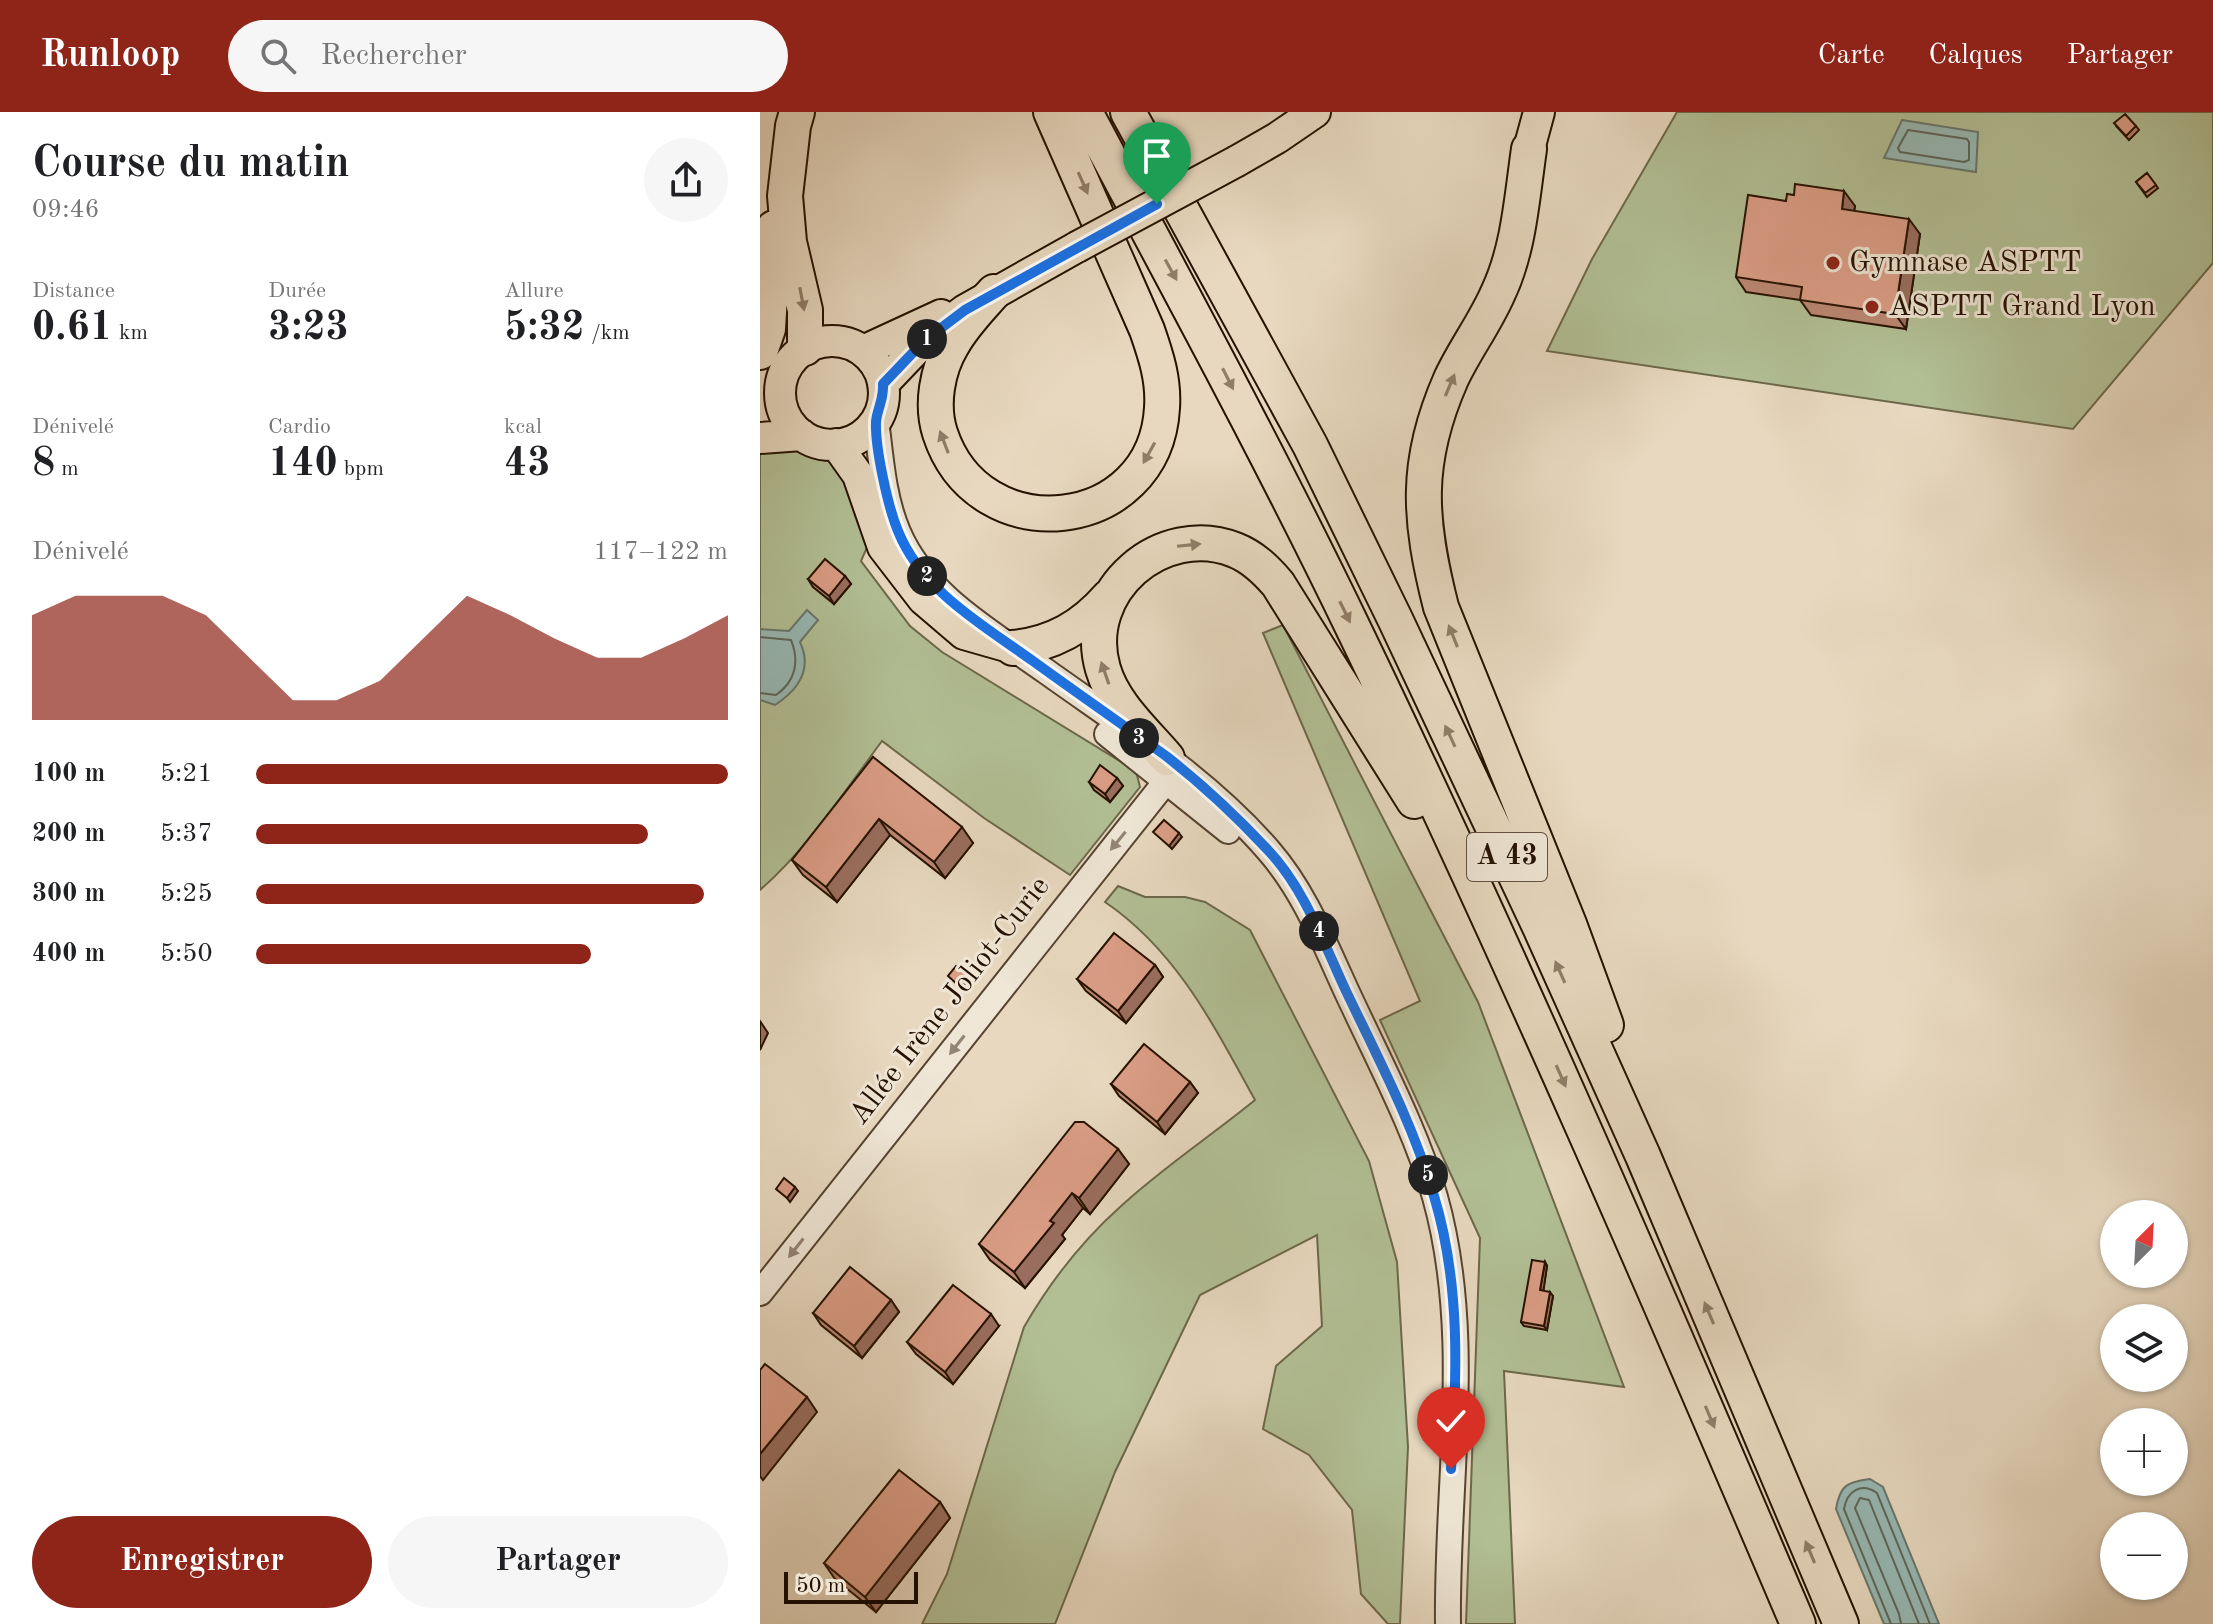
<!DOCTYPE html>
<html lang="fr">
<meta charset="utf-8">
<style>
:root{--surface:#fff;--page:#f6f6f6;--text:#202124;--muted:#757577;--accent:#8f2418}
body{margin:0;font-family:"Old Standard TT",serif;background:var(--page);color:var(--text);height:100vh;display:flex;flex-direction:column;font-size:30px;white-space:nowrap}
*{box-sizing:border-box;margin:0}
p{font-size:26px;color:var(--muted)}
.icon{flex:none;width:44px;height:44px;fill:none;stroke:currentColor;stroke-width:2;stroke-linecap:round;stroke-linejoin:round}
.map{position:relative;flex:1;overflow:hidden}
.details{display:flex;flex-direction:column;background:var(--surface);width:760px}
.details>*{flex:none}
.needle{width:52px;rotate:24deg}
.controls{position:absolute;left:1340px;top:1088px;display:grid;gap:16px}
.controls a{display:grid;place-items:center;width:88px;height:88px;border-radius:50%;background:var(--surface);box-shadow:0 2px 6px #0004;font-size:40px}
.scale{position:absolute;left:24px;bottom:20px;width:134px;box-sizing:border-box;padding-left:8px;border:4px solid #251100;border-top:0;font-size:22px;line-height:28px;white-space:nowrap;color:#251100;-webkit-text-stroke:6px #efe6d5;paint-order:stroke}
.pin{position:absolute;display:grid;place-items:center;width:68px;height:68px;color:#fff;margin:-82px -34px;border-radius:50% 50% 50% 0;rotate:-45deg;box-shadow:0 0 8px #0007}
.pin .icon{rotate:45deg}
.km{position:absolute;width:40px;height:40px;margin:-20px;border-radius:50%;background:#222;color:#fff;font-size:22px;line-height:40px;text-align:center}
.round{display:grid;place-items:center;flex:none;width:84px;height:84px;border-radius:42px;background:var(--page)}
.headline{display:flex;align-items:center;justify-content:space-between;height:136px;padding:0 32px}
h1{font-size:44px;font-weight:700;line-height:60px}
.metrics{display:grid;grid-template-columns:repeat(3,1fr);gap:12px;height:136px;padding:8px 32px}
.metrics div{display:grid;align-content:center}
.metrics b{font-size:40px;font-weight:700}
.metrics small{font-size:22px;font-weight:400}
.metrics p{font-size:22px}
.chart{height:224px;padding:16px 32px}
.chart p{display:flex;justify-content:space-between}
.chart svg{width:100%;height:144px;margin-top:8px;fill:var(--accent);opacity:.7}
.cta{display:flex;gap:16px;margin-top:auto;padding:16px 32px}
.cta a{flex:1;height:92px;border-radius:48px;background:var(--accent);color:#fff;font-size:32px;font-weight:700;line-height:92px;text-align:center}
.cta a+a{background:var(--page);color:var(--text)}
ul{padding:0 32px;list-style:none;font-size:26px}
li{display:grid;grid-template-columns:128px 96px 1fr;align-items:center;height:60px}
li i{height:20px;border-radius:10px;background:var(--accent)}
header{display:flex;align-items:center;gap:48px;box-sizing:border-box;height:112px;padding:0 40px;background:var(--accent);color:#fff}
header strong{font-size:38px}
nav{display:flex;gap:44px;margin-inline-start:auto;font-size:28px}
.search{width:560px;height:72px;background:var(--page);display:flex;align-items:center;gap:20px;box-sizing:border-box;padding:0 28px;border-radius:44px;color:var(--muted);font-size:30px}
main{display:flex;flex:1;min-height:0}
.map>svg:first-child{display:block}
</style>
<header>
<strong>Runloop</strong>
<div class="search"><svg class="icon" aria-label="search" viewBox="0 0 24 24"><circle cx="10" cy="10" r="6"/><path d="M15 15l6 6"/></svg>Rechercher</div>
<nav><a>Carte</a><a>Calques</a><a>Partager</a></nav>
</header>
<main>
<section class="details">
<div class="headline"><div><h1>Course du matin</h1><p>09:46</p></div><a class="round"><svg class="icon" aria-label="share" viewBox="0 0 24 24"><path d="M12 15V3M7 8l5-5 5 5M5 13v7h14v-7"/></svg></a></div>
<div class="metrics">
<div><p>Distance</p><b>0.61<small> km</small></b></div>
<div><p>Durée</p><b>3:23</b></div>
<div><p>Allure</p><b>5:32<small> /km</small></b></div>
</div>
<div class="metrics">
<div><p>Dénivelé</p><b>8<small> m</small></b></div>
<div><p>Cardio</p><b>140<small> bpm</small></b></div>
<div><p>kcal</p><b>43</b></div>
</div>
<div class="chart"><p><span>Dénivelé</span>117–122 m</p>
<svg viewBox="0 0 160 44" preserveAspectRatio="none"><path d="M0 44V12L10 6L20 6L30 6L40 12L50 25L60 38L70 38L80 32L90 19L100 6L110 12L120 19L130 25L140 25L150 19L160 12V44z"/></svg>
</div>
<ul>
<li><b>100 m</b>5:21<i style="width:100%"></i></li>
<li><b>200 m</b>5:37<i style="width:83%"></i></li>
<li><b>300 m</b>5:25<i style="width:95%"></i></li>
<li><b>400 m</b>5:50<i style="width:71%"></i></li>
</ul>
<div class="cta"><a>Enregistrer</a><a>Partager</a></div>
</section>
<div class="map">
<svg width="1453" height="1512" viewBox="0 0 1453 1512">
<rect width="100%" height="100%" fill="#e7d8bf"/>
<filter id="stains"><feTurbulence type="fractalNoise" baseFrequency=".0025" numOctaves="4"/><feColorMatrix values="0 0 0 0 .2 0 0 0 0 .09 0 0 0 0 .02 0 0 0 .5 -.17"/></filter>
<radialGradient id="worn" r=".72"><stop offset=".6" stop-color="#630" stop-opacity="0"/><stop offset="1" stop-color="#630" stop-opacity=".3"/></radialGradient>
<!-- green -->
<path fill="#b2bf95" stroke="#6c684a" stroke-width="2" d="M917 0H1453V151L1313 317 787 239 832 147Z
M29 333 65 345 90 370 111 426 101 449 150 514 182 540 376 659 380 675 310 763 224 706 122 629C84 680 48 736 0 778V337Z
M523 513 718 890 864 1275 744 1259 755 1512H706L720 1126 620 908 660 889 503 521Z
M358 774 385 785H425L445 790 490 818 609 1049 637 1150 648 1335 640 1512H628L601 1482 592 1398 549 1343 503 1317 516 1254 562 1214 557 1123 440 1183 355 1360 295 1512H162L187 1462 264 1215C290 1170 321 1130 360 1095 402 1056 451 1024 495 988 454 914 417 839 345 790Z"/>
<!-- water -->
<path fill="#97b9b4" stroke="#69766c" stroke-width="2" d="M1142 8 1218 20 1216 60 1124 46Z
M47 498 58 508 40 530C53 558 38 578 15 593L0 588V517L29 519Z
M1110 1367 1123 1375 1179 1512H1124L1076 1397C1080 1373 1087 1370 1110 1367Z"/>
<g fill="none" stroke-linecap="round" stroke-linejoin="round">
<!-- shore -->
<path stroke="#5e655a" stroke-width="2" d="M1148 18 1207 27 1209 30V48L1204 50 1140 40 1138 36Z
M0 525 31 528C40 550 35 570 16 583L0 581
M1131 1512 1084 1397C1087 1379 1101 1370 1117 1381L1170 1512
M1141 1512 1139 1502 1095 1396 1100 1386 1109 1388 1159 1512"/>
<!-- minor casing -->
<g stroke="#564330" stroke-width="28">
<path id="minor" d="M116 308C121 346 123 385 138 420 165 484 233 521 287 560 364 615 447 667 509 739 548 784 568 841 594 895 623 957 656 1019 675 1085 714 1224 686 1370 688 1512
M347 622 468 719
M0 1181 407 668 420 666 440 673"/>
</g>
<!-- major casing -->
<g stroke="#251100" stroke-width="34">
<path id="major" d="M769 37 779 0
M477 49 517 26 555 0
M20 281a52 52 0 1 1 104 0a52 52 0 1 1-104 0Z
M103 239 181 203
M123 272 164 229 205 198 317 135
M0 326 42 323
M76 332 98 363 123 435 163 487 204 522 253 536"/>
</g>
<!-- highway casing -->
<g stroke="#251100" stroke-width="38">
<path id="highway" d="M37 0 33 14 25 84 29 130 45 198V236
M325 0C417 173 511 345 596 522 753 848 896 1179 1038 1512
M368 0 550 333 635 507 780 815 883 1044 1081 1512
M769 37C762 85 759 137 738 181 725 211 705 237 691 267 654 351 659 408 681 495L809 812 846 913
M234 180C219 197 203 213 192 233 177 258 171 293 180 321 219 441 395 422 402 296 404 268 396 244 387 218L291 0
M0 240 8 217 14 116
M253 536C293 532 323 515 349 485
M407 646C384 619 353 592 343 557 320 479 402 409 475 438 493 445 506 458 518 472L654 689"/>
</g>
<!-- minor -->
<use href="#minor" stroke="#efe6d5" stroke-width="24"/>
<!-- major -->
<use href="#major" stroke="#e7d8bf" stroke-width="30"/>
<!-- highway -->
<use href="#highway" stroke="#e7d8bf" stroke-width="34"/>
<!-- major-bridge casing -->
<g stroke="#251100" stroke-width="34" stroke-linecap="butt">
<path id="major-bridge" d="M317 135 477 49"/>
</g>
<!-- major-bridge -->
<use href="#major-bridge" stroke="#e7d8bf" stroke-width="30"/>
</g>
<!-- wall -->
<path fill="#bc8773" stroke="#251100" stroke-width="2" d="M1376 14 1379 18 1369 28 1357 15Z
M1387 61 1398 76 1387 85 1376 70Z
M1026 89 1095 94 1094 99 1160 122 1146 217 1051 203 1040 188 986 180 976 165Z
M85 464 91 472 74 492 53 475 48 467Z
M113 645 213 731 185 766 130 723 77 790 43 763 32 748Z
M357 666 363 674 350 690 334 678 329 670Z
M395 853 403 865 366 911 326 879 317 867Z
M430 970 438 981 405 1022 359 984 351 972Z
M358 1037 369 1052 330 1102 323 1096 302 1123 305 1127 265 1176 230 1148 219 1132Z
M785 1150 787 1154 783 1179 793 1184 787 1218 764 1214 761 1210Z
M131 1188 139 1200 102 1246 61 1213 53 1201Z
M239 1214 193 1272 156 1242 147 1230Z
M180 1390 190 1406 116 1500 75 1467 64 1451Z"/>
<!-- shaded-wall -->
<path fill="#996e5e" stroke="#251100" stroke-width="2" d="M1084 79 1095 94 1092 112 1082 97Z
M1149 107 1160 122 1146 217 1135 202Z
M85 464 91 472 74 492 69 484Z
M357 666 363 674 350 690 345 682Z
M119 707 130 723 77 790 66 775Z
M202 715 213 731 185 766 174 750Z
M419 721 422 725 412 737 409 734Z
M395 853 403 865 366 911 358 899Z
M207 862 210 866 201 877 198 873Z
M0 909 8 921 0 938Z
M430 970 438 981 405 1022 397 1010Z
M358 1037 369 1052 330 1102 319 1086Z
M35 1075 38 1079 30 1090 27 1086Z
M312 1081 323 1096 302 1123 305 1127 265 1176 254 1160 290 1109Z
M785 1150 787 1154 783 1182 780 1178Z
M790 1180 793 1184 787 1218 784 1214Z
M131 1188 139 1200 102 1246 94 1234Z
M231 1202 239 1214 193 1272 185 1260Z
M47 1285 57 1300 3 1368 0 1364V1342Z
M180 1390 190 1406 116 1500 105 1485Z"/>
<!-- building -->
<path fill="#db9d86" stroke="#251100" stroke-width="2" d="M1365 2 1376 14 1366 24 1354 11Z
M1387 61 1396 73 1385 81 1376 70Z
M1035 72 1084 79 1082 97 1149 107 1135 202 1040 188 1042 175 976 165 988 83 1026 89 1027 82 1034 83Z
M65 447 85 464 69 484 48 467Z
M113 645 202 715 174 750 119 707 66 775 32 748Z
M340 653 357 666 345 682 329 670Z
M404 708 419 721 409 734 393 720Z
M354 821 395 853 358 899 317 867Z
M196 854 207 862 198 873 188 864Z
M384 932 430 970 397 1010 351 972Z
M315 1010H324L358 1037 319 1086 312 1081 290 1109 294 1111 254 1160 219 1132Z
M24 1066 35 1075 27 1086 16 1077Z
M772 1148 785 1150 780 1178 790 1180 784 1214 761 1210Z
M90 1155 131 1188 94 1234 53 1201Z
M193 1173 231 1202 185 1260 147 1230Z
M5 1252 47 1285 0 1342V1258Z
M139 1358 180 1390 105 1485 64 1451Z"/>
<!-- one-way arrows -->
<defs><path id="oneway-solid" d="M-6-.8H1V-3.2L6.5 0L1 3.2V.8H-6Z" transform="scale(2)"/></defs>
<g fill="#907e69">
<use href="#oneway-solid" transform="translate(323 71) rotate(66)"/>
<use href="#oneway-solid" transform="translate(411 158) rotate(61)"/>
<use href="#oneway-solid" transform="translate(42 187) rotate(79)"/>
<use href="#oneway-solid" transform="translate(468 267) rotate(63)"/>
<use href="#oneway-solid" transform="translate(690 273) rotate(-67)"/>
<use href="#oneway-solid" transform="translate(184 330) rotate(-111)"/>
<use href="#oneway-solid" transform="translate(389 341) rotate(119)"/>
<use href="#oneway-solid" transform="translate(429 433) rotate(-6)"/>
<use href="#oneway-solid" transform="translate(585 500) rotate(64)"/>
<use href="#oneway-solid" transform="translate(693 524) rotate(-112)"/>
<use href="#oneway-solid" transform="translate(345 561) rotate(-109)"/>
<use href="#oneway-solid" transform="translate(690 624) rotate(-115)"/>
<use href="#oneway-solid" transform="translate(800 860) rotate(-114)"/>
<use href="#oneway-solid" transform="translate(801 964) rotate(66)"/>
<use href="#oneway-solid" transform="translate(949 1201) rotate(-113)"/>
<use href="#oneway-solid" transform="translate(950 1305) rotate(67)"/>
<use href="#oneway-solid" transform="translate(1050 1440) rotate(-113)"/>
</g>
<g fill="#948675">
<use href="#oneway-solid" transform="translate(358 729) rotate(129)"/>
<use href="#oneway-solid" transform="translate(197 933) rotate(128)"/>
<use href="#oneway-solid" transform="translate(36 1136) rotate(128)"/>
</g>
<g fill="none" stroke-linecap="round" stroke-linejoin="round">
<!-- route casing -->
<g stroke="#fff" stroke-width="16">
<path id="route" d="M397 92 205 198 164 229 123 272C124 288 117 297 116 310 115 336 128 395 138 419 162 479 223 513 273 549 317 581 362 612 406 644 442 672 476 704 507 737 545 777 563 830 586 879 618 946 653 1012 674 1084 701 1173 697 1265 691 1357"/>
</g>
<!-- route -->
<use href="#route" stroke="#1a73e8" stroke-width="10"/>
</g>
<!-- markers -->
<g fill="#8f2418" stroke="#efe6d5" stroke-width="3">
<circle cx="1073" cy="151" r="8"/>
<circle cx="1112" cy="195" r="8"/>
</g>
<g text-anchor="middle" dominant-baseline="central" stroke-width="6" stroke-linejoin="round" paint-order="stroke">
<!-- shield labels -->
<rect fill="#efe6d5" stroke="#625140" stroke-width="2" x="707" y="721" width="80" height="48" rx="6"/>
<g font-size="28" font-weight="bold" fill="#251100">
<text x="747" y="745">A 43</text>
</g>
<!-- poi labels -->
<g font-size="30" fill="#251100" stroke="#efe6d5" text-anchor="start">
<text x="1089" y="151">Gymnase ASPTT</text>
<text x="1128" y="195">ASPTT Grand Lyon</text>
</g>
<!-- street labels -->
<g font-size="30" fill="#251100" stroke="#efe6d5">
<text transform="translate(190 889) rotate(-52)">Allée Irène Joliot-Curie</text>
</g>
</g>
<rect width="100%" height="100%" filter="url(#stains)"/>
<rect width="100%" height="100%" fill="url(#worn)"/>
</svg>
<div class="controls">
<a><svg class="needle" viewBox="-14 -14 28 28"><path d="M0-13l5 13h-10z" fill="#e53935"/><path d="M0 13l5-13h-10z" fill="#757577"/></svg></a>
<a><svg class="icon" aria-label="layers" viewBox="0 0 24 24"><path d="M12 4l9 5-9 5-9-5zM3 14l9 5 9-5"/></svg></a>
<a>+</a>
<a>−</a>
</div>
<div class="scale">50 m</div>
<div class="pin" style="left:397px;top:92px;background:#1e9e55"><svg class="icon" aria-label="arrive" viewBox="0 0 24 24"><path d="M6 21V4h12l-3 4 3 4H6"/></svg></div>
<div class="pin" style="left:691px;top:1357px;background:#d93025"><svg class="icon" aria-label="check" viewBox="0 0 24 24"><path d="M5 12l5 5 9-10"/></svg></div>
<b class="km" style="left:167px;top:227px">1</b>
<b class="km" style="left:167px;top:464px">2</b>
<b class="km" style="left:379px;top:626px">3</b>
<b class="km" style="left:559px;top:819px">4</b>
<b class="km" style="left:668px;top:1063px">5</b>
</div>
</main>
